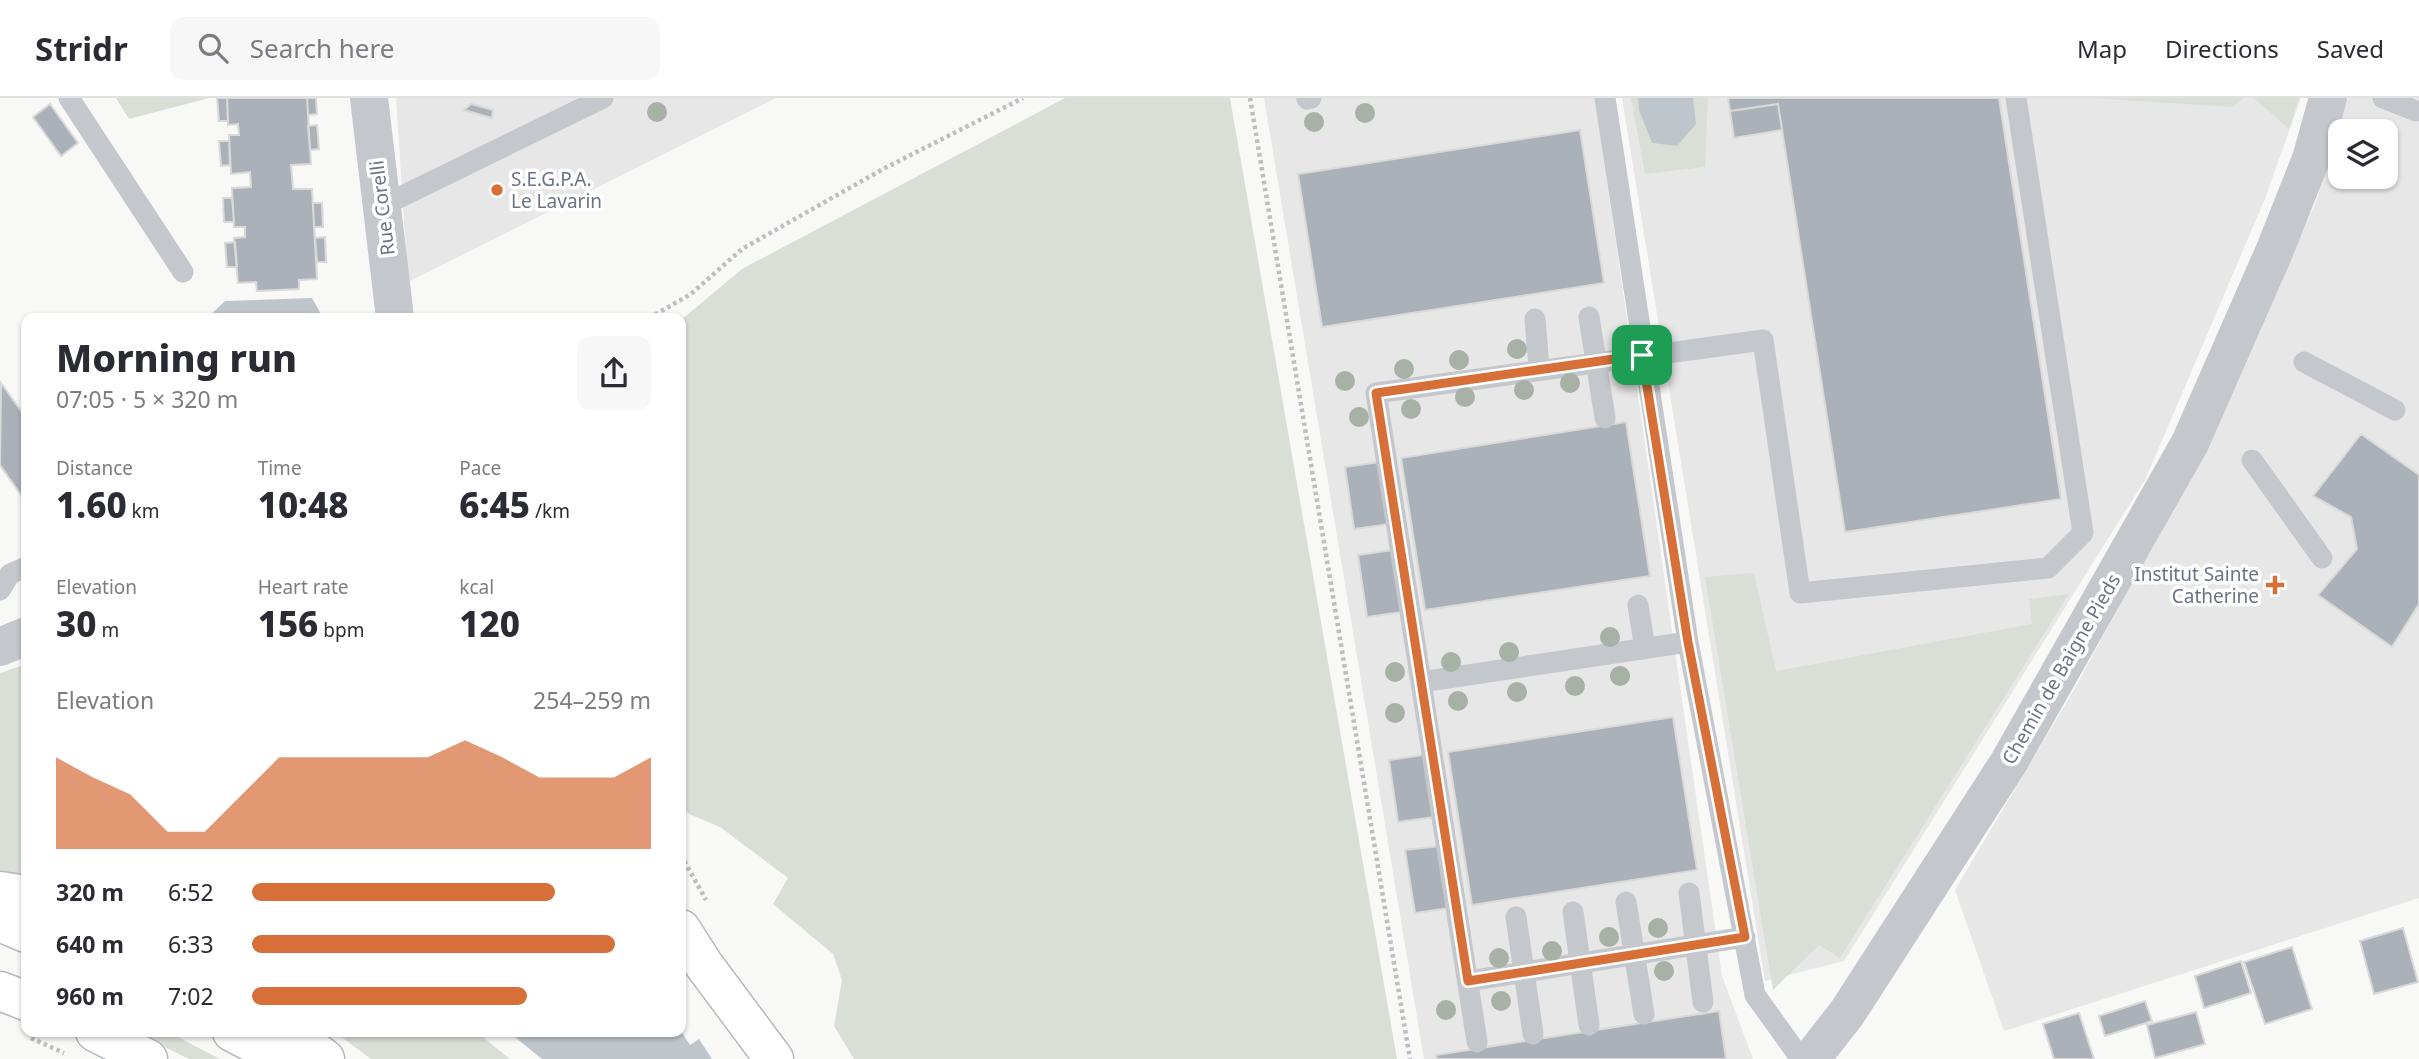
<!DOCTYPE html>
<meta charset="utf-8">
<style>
:root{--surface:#fff;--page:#f7f7f7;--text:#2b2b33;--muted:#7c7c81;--line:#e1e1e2;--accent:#d66f38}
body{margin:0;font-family:"Noto Sans",sans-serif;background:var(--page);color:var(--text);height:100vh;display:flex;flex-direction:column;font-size:26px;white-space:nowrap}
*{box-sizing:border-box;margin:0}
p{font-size:23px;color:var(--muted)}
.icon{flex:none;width:38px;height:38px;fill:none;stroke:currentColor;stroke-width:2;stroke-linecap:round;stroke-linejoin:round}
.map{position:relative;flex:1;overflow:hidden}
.drawer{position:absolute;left:21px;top:215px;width:665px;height:724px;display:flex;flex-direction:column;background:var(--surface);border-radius:14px;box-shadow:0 2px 5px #0004}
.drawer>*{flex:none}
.fabs{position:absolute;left:2328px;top:21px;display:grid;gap:14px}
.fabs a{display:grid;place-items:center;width:70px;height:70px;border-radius:14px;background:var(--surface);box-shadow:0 2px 5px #0004;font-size:35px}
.pin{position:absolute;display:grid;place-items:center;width:60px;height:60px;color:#fff;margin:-30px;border-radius:14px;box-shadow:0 4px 10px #0006}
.round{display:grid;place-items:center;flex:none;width:74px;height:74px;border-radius:14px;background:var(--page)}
.overview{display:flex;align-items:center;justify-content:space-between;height:119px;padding:0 35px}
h1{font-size:38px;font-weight:800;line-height:52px}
.metrics{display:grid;grid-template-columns:repeat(3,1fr);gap:10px;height:119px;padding:7px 35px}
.metrics div{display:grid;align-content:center}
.metrics b{font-size:35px;font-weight:800}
.metrics small{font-size:19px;font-weight:400}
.metrics p{font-size:19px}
.chart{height:196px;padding:14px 35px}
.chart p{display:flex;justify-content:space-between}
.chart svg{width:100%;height:126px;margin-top:7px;fill:var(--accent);opacity:.7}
ul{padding:0 35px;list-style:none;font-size:23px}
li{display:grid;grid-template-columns:112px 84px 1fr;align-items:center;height:52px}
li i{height:18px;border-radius:9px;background:var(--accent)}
header{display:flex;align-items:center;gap:42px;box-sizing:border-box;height:98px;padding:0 35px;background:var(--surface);border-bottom:2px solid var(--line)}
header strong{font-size:33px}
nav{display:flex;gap:38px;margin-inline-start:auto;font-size:24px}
.search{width:490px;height:63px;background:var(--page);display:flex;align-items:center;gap:18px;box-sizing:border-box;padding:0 24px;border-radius:14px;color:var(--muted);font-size:26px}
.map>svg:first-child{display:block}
</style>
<header>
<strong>Stridr</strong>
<div class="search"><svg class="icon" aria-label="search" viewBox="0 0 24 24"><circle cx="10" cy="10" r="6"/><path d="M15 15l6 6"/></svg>Search here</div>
<nav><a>Map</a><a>Directions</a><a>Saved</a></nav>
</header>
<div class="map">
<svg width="2419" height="961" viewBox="0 0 2419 961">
<rect width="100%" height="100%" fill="#f8f8f6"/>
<!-- built -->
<path fill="#e6e7e6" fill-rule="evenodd" d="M396 0H776L408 184Z
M1264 0H1595L1722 878 1753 961H1424Z
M1622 0H2301L2264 103 2146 380 1844 863 1765 883Z
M2348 0H2419V800L2004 933 1955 792 2075 590 2187 383 2316 104ZM2340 33H2385V79H2340Z"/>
<!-- green -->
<path fill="#d9dfd7" d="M116 0H209L129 21Z
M1065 0H1230L1397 961H854L834 928 842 882 833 856 773 806 788 780 720 729 689 716 681 708V222L742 171Z
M1631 0H1708L1705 69 1645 76Z
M2092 0H2243L2232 9Z
M2254 0H2299L2289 31Z
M1754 475 1776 573 2032 526 2029 501 2069 496 1840 860 1819 847 1773 892 1705 479Z
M26 566V779L0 776V575Z
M137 935H170L220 961H189Z
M336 935H478L510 961H371Z"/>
<!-- water -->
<path fill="#bec6cb" d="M1638 0H1693L1696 26 1677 48 1652 45 1639 12Z
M312 200 323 220H207L225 203Z
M681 933 690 947 699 941 712 961H542L510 935Z"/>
<!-- building -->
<path fill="#abb1b8" stroke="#d9dad8" stroke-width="2" d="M217 0H227L228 23H219Z
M227 0H307L311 66 291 67 293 91H312L317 181 299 182V191L257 193 256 184 238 185 234 140 245 139V129H234L232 90 251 89 250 74 231 76 229 37H239L238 26 228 27Z
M307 0H316L317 16 308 17Z
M1728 0H1999L2061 401 1845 434 1778 6 1730 13Z
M50 6 78 45 61 58 33 19Z
M471 6 493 12 492 20 464 12Z
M1778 6 1782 32 1734 40 1730 13Z
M317 27 319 51 310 52 308 28Z
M1580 32 1604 185 1322 229 1298 76Z
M219 43H229L230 67 221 68Z
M223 100H232L234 124H224Z
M313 105H322L323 129H314Z
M325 139 326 164H317L315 140Z
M235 144 237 169H227L225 145Z
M1 285 26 320V404L0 367Z
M1626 324 1650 478 1425 512 1401 360Z
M2361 336 2419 377V506L2392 549 2318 497 2357 451 2351 419 2313 398Z
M1380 364 1390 426 1354 431 1345 369Z
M1393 452 1402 514 1367 519 1358 457Z
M1673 619 1697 772 1472 807 1448 654Z
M1423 657 1434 719 1398 724 1389 662Z
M1441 748 1450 810 1415 815 1405 752Z
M2403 830 2418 884 2374 896 2360 843Z
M2292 849 2312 911 2265 926 2244 864Z
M2241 863 2251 895 2204 910 2195 878Z
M2145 903 2152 923 2105 938 2099 918Z
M1719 913 1726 961H1437L1436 957Z
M2196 914 2205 946 2155 960 2147 927Z
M2079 915 2094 961H2054L2043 926Z"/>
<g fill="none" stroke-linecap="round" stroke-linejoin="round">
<!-- secondary casing -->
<g stroke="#b7babf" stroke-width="41">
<path id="secondary" d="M681 831 704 867 774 961"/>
</g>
<!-- primary casing -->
<g stroke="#b5b9bd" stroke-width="41">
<path id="primary" d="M0 793 26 797
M0 824 26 835
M0 893 26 903
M95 934 148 961
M232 934 284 961
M289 934 325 961"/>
</g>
<!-- path -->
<path stroke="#bcbec1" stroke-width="4.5" stroke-dasharray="3.5 3.5" stroke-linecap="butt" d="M1250 0 1410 961
M649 220 691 196 742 151 883 71 1023 0
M681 757 706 802
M31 940 64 955"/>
<!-- lane -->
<path stroke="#c4c7cb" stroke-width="21" d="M69 0 183 174
M1605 0 1688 544 1755 897 1801 961
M2383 0 2416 13
M1307 1 1311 0
M382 108 603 0
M1589 219 1605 320
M1535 221 1539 270
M2304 264 2395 312
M2252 362 2322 460
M0 492 10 476 26 469
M1638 507 1645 551
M1421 584 1688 544
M1689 795 1703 904
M1626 804 1644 916
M1573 814 1589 927
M1516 819 1533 936
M1468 883 1745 839
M1477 944 1376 295 1763 242 1800 495 2048 470 2083 435 2016 0"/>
<!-- street -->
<path stroke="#c4c7cb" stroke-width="38" d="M369 0 395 220
M0 549 26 538
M1811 961 1847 915 2009 664 2190 345 2274 154 2311 61 2328 0"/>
<!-- secondary -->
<use href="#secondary" stroke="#fff" stroke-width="38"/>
<!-- primary -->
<use href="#primary" stroke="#fff" stroke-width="38"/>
</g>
<!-- trees -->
<g fill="#a7b1a6">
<circle cx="657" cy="14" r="10"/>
<circle cx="1365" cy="15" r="10"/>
<circle cx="1314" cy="24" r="10"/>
<circle cx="1517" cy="251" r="10"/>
<circle cx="1459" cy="262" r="10"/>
<circle cx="1404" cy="271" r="10"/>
<circle cx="1345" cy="283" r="10"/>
<circle cx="1570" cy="285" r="10"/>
<circle cx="1524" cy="292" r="10"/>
<circle cx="1465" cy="299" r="10"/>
<circle cx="1411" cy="311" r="10"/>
<circle cx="1359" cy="319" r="10"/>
<circle cx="1610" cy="539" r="10"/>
<circle cx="1509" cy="554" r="10"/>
<circle cx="1451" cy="564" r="10"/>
<circle cx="1395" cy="574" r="10"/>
<circle cx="1620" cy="578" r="10"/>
<circle cx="1575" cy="588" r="10"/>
<circle cx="1517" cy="594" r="10"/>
<circle cx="1458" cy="603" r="10"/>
<circle cx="1395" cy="615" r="10"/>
<circle cx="1658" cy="830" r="10"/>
<circle cx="1609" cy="839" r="10"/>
<circle cx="1552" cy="853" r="10"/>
<circle cx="1499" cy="860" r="10"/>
<circle cx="1664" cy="873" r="10"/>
<circle cx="1501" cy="903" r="10"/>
<circle cx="1446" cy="912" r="10"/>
</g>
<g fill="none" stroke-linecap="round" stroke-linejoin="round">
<!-- route casing -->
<g stroke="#fff" stroke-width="14">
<path id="route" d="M1642 257 1688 544 1745 839 1468 883 1376 295Z"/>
</g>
<!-- route -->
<use href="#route" stroke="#d66f38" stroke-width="9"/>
</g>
<!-- markers -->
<g fill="#d66f38" stroke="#fff" stroke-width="2.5">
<circle cx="497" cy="92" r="7"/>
<path d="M2271.5 476.5h7v7h7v7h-7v7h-7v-7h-7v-7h7z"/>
</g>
<g text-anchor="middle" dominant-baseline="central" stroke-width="7" stroke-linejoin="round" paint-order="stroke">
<!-- poi labels -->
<g font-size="19" fill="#697584" stroke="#fff" text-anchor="start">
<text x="511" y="81">S.E.G.P.A.<tspan x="511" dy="22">Le Lavarin</tspan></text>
<text x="2259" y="476" text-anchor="end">Institut Sainte<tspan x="2259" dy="22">Catherine</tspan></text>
</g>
<!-- street labels -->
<g font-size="19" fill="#697584" stroke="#fff">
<text transform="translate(382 110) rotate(-97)">Rue Corelli</text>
<text transform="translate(2061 571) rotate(-60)">Chemin de Baigne Pieds</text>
</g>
</g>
</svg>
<div class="fabs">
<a><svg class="icon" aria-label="layers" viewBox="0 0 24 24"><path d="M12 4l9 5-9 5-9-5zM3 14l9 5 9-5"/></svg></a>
</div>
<div class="pin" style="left:1642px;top:257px;background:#1e9e55"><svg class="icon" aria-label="arrive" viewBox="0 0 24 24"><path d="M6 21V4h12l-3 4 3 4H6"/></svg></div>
<section class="drawer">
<div class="overview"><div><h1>Morning run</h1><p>07:05 · 5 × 320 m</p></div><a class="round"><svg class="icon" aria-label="share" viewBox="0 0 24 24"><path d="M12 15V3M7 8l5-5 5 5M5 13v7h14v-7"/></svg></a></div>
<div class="metrics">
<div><p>Distance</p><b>1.60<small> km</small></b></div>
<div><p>Time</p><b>10:48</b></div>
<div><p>Pace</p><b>6:45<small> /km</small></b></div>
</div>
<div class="metrics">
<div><p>Elevation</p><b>30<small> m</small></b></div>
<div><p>Heart rate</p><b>156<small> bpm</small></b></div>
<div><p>kcal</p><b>120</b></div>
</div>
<div class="chart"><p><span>Elevation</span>254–259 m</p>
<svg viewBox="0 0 160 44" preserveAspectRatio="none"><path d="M0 44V12L10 19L20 25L30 38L40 38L50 25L60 12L70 12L80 12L90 12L100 12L110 6L120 12L130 19L140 19L150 19L160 12V44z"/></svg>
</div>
<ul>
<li><b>320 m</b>6:52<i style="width:76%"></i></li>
<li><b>640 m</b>6:33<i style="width:91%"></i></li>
<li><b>960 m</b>7:02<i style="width:69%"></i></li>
</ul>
</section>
</div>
